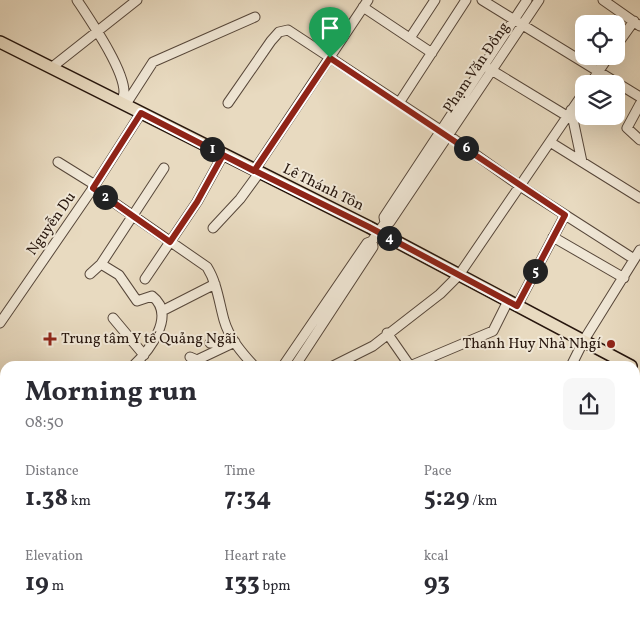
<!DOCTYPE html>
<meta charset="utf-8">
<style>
:root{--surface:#fff;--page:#f7f7f7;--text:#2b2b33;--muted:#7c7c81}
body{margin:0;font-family:Vollkorn,serif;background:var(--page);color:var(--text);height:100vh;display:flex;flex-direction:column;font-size:19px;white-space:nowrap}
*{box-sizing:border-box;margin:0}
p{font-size:16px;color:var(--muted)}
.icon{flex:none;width:28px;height:28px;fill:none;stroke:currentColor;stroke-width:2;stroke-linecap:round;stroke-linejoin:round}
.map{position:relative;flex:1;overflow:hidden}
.side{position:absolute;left:0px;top:361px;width:640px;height:266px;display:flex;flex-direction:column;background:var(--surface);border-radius:15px 15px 0 0;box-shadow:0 5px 20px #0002}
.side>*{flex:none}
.buttons{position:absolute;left:575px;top:15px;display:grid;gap:10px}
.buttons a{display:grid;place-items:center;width:50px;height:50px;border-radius:10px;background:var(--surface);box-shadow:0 5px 20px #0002;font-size:25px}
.pin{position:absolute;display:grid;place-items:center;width:42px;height:42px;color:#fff;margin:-51px -21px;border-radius:50% 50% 50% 0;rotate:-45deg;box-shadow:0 0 5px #0007}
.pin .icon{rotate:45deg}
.km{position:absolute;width:25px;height:25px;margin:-12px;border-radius:50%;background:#222;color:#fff;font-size:14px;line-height:25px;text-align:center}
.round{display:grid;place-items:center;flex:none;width:52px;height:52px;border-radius:10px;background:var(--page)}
.headline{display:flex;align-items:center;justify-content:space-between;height:85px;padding:0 25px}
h1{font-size:28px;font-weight:700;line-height:38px}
.metrics{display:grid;grid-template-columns:repeat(3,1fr);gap:8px;height:85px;padding:5px 25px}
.metrics div{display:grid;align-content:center}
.metrics b{font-size:25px;font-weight:700}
.metrics small{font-size:14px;font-weight:400}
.metrics p{font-size:14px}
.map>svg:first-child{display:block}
</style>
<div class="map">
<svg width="640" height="627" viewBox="0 0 640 627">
<rect width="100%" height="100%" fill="#e8dac0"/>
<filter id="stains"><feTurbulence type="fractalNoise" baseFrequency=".004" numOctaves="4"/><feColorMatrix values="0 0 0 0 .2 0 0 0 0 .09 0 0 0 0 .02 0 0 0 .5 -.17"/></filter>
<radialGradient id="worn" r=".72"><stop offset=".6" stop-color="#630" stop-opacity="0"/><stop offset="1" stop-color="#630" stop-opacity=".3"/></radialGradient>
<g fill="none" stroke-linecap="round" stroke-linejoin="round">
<!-- minor casing -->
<g stroke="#57473a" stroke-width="11">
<path id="minor" d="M77 0C90 20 124 69 124 92 124 95 122 100 121 103
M482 0 640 97
M603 0 640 26
M363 7 432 53
M410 38 435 0
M616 46 634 21
M51 68 137 0
M488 68 567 116
M590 84 609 56
M228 103 271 41 279 32 288 30 448 135 520 186 634 259
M399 103 466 0
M126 104 153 62 255 17
M640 104 627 128 640 140
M571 110 582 162
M550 142 640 198
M58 162 95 185
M254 171 368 0
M93 188 207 267C217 283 219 302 224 320 229 338 242 353 254 366
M385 223 384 217 527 0
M213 228 240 199 259 173
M553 237 624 278
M101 264 119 275 137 301 152 296C177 315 149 351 133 366
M90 274 101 264 164 168
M145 279 197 202 223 155
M517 306 565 215
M162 311 215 284
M113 318 144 355
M0 323 93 188 141 113
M387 333 410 366
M210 343H219L229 339
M190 357 197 360 235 342
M283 366 367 243 372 241 385 223 390 222 539 0
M295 366 373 247 372 241
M333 366 373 346 440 294 459 275 584 92
M410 366 493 331 508 301
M571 366 584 340 640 250
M0 532 5 535
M139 622 145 627
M271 622 274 627
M112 627 115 622
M122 627 125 622
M193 627 197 622
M412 627 415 622
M495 627 499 622"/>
</g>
<!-- major casing -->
<g stroke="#27160d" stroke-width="14">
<path id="major" d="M0 42 369 227 631 366
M635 495 640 484
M572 627 574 622"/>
</g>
<!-- minor -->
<use href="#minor" stroke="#f0e7d6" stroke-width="9"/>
<!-- major -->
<use href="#major" stroke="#e8dac0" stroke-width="11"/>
</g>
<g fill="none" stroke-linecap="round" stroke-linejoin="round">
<!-- route casing -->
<g stroke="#fff" stroke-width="10">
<path id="route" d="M330 58 254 171 141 113 93 188 170 242 197 202 223 155 369 227 517 306 565 215 330 58"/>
</g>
<!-- route -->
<use href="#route" stroke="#8f2418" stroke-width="6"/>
</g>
<!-- markers -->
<g fill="#8f2418" stroke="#f0e7d6" stroke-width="2">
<path d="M47.5 331.5h5v5h5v5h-5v5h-5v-5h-5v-5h5z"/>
<circle cx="611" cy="344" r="5"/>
</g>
<g text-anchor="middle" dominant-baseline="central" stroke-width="4" stroke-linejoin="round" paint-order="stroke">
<!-- street labels -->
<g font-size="15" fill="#27160d" stroke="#f0e7d6">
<text transform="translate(477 68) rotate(-56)">Phạm Văn Đồng</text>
<text transform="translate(323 188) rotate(26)">Lê Thánh Tôn</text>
<text transform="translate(52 224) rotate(-55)">Nguyễn Du</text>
</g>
<!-- poi labels -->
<g font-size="15" fill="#27160d" stroke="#f0e7d6" text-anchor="start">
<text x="61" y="339">Trung tâm Y tế Quảng Ngãi</text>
<text x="601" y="344" text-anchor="end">Thanh Huy Nhà Nhgí</text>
</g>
</g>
<rect width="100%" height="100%" filter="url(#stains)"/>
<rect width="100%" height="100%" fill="url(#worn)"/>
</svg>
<div class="buttons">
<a><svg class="icon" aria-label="locate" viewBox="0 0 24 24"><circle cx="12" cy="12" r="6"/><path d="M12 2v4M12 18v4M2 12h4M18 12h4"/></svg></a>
<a><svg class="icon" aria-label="layers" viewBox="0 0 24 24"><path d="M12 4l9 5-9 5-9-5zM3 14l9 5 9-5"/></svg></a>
</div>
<div class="pin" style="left:330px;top:58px;background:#1e9e55"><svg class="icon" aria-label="arrive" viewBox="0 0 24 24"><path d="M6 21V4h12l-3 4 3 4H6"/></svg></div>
<b class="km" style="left:212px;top:149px">1</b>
<b class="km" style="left:105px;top:197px">2</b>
<b class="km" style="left:389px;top:238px">4</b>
<b class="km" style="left:535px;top:271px">5</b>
<b class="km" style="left:466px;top:148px">6</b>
<section class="side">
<div class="headline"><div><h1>Morning run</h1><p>08:50</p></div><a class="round"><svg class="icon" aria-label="share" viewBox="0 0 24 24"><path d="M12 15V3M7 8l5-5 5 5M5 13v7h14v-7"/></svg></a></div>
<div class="metrics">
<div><p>Distance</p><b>1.38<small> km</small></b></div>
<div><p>Time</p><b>7:34</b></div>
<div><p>Pace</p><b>5:29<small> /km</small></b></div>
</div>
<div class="metrics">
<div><p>Elevation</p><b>19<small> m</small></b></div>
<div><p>Heart rate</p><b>133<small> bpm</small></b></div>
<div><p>kcal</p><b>93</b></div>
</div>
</section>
</div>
